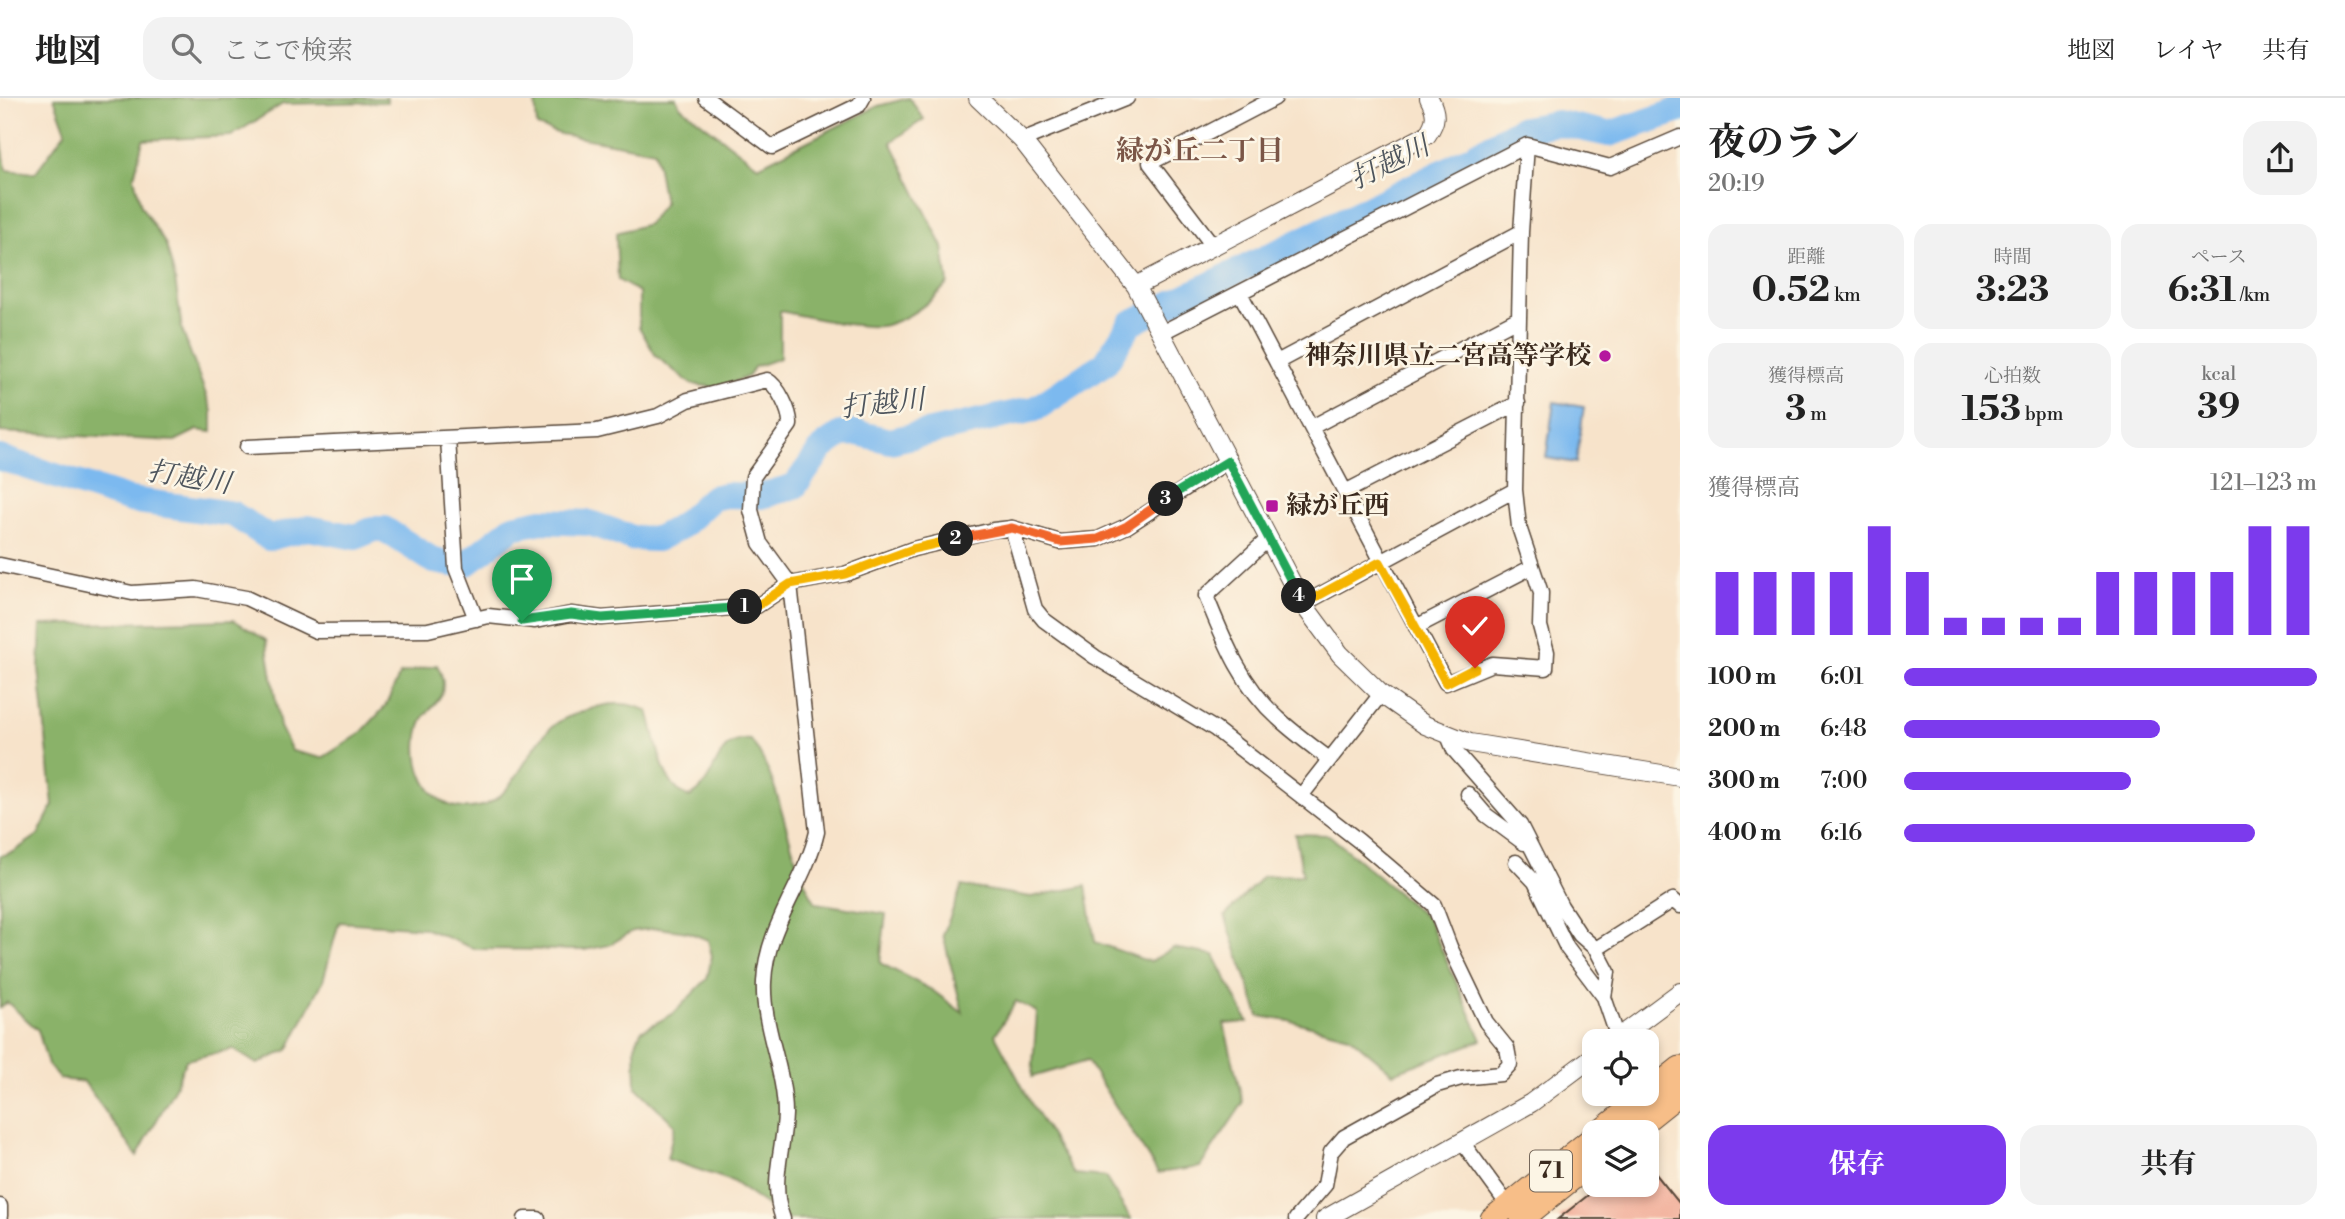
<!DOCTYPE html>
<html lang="ja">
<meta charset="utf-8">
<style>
:root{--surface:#fff;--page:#f2f2f2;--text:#222;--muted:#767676;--line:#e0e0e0;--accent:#7c3aed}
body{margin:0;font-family:"Libre Bodoni","Noto Serif JP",serif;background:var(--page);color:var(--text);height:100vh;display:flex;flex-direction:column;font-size:26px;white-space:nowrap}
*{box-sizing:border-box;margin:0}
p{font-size:23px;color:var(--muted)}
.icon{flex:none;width:38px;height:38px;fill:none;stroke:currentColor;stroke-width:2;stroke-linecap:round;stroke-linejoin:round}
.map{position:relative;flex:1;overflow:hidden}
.sheet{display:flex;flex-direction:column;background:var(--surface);width:665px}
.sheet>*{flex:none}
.controls{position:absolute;left:1582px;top:931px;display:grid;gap:14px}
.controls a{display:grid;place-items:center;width:77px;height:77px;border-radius:14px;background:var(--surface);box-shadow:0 4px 10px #0003;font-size:35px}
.pin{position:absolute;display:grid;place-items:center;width:60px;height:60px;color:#fff;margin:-72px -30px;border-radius:50% 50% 50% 0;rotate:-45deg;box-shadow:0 0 7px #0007}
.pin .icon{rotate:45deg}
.km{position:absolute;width:35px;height:35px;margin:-18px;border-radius:50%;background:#222;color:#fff;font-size:19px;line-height:35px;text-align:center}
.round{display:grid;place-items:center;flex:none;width:74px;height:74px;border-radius:21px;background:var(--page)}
.headline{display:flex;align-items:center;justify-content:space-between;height:119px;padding:0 28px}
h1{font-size:38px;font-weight:700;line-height:52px}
.stats{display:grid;grid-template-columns:repeat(3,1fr);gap:10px;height:119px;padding:7px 28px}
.stats div{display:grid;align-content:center;border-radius:18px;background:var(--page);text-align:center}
.stats b{font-size:35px;font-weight:700}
.stats small{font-size:19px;font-weight:400}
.stats p{font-size:19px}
.chart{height:196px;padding:14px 28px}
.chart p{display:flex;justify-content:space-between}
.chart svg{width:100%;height:126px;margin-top:7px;stroke:var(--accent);stroke-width:6}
.button{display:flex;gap:14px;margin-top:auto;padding:14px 28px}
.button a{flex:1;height:80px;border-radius:21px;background:var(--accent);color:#fff;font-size:28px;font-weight:700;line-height:80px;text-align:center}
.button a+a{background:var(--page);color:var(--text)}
ul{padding:0 28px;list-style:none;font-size:23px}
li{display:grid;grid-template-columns:112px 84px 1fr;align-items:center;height:52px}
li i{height:18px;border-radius:9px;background:var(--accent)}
header{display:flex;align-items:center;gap:42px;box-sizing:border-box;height:98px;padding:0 35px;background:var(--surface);border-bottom:2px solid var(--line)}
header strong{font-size:33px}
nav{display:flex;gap:38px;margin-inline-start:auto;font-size:24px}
.search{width:490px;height:63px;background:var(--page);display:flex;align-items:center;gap:18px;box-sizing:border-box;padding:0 24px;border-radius:21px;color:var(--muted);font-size:26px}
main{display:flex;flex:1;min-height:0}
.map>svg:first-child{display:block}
</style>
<header>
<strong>地図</strong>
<div class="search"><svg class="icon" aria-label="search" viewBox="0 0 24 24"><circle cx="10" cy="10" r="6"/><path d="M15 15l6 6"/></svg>ここで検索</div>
<nav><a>地図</a><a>レイヤ</a><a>共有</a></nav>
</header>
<main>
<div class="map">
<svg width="1680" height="1121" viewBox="0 0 1680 1121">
<rect width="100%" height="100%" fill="#fcf5e5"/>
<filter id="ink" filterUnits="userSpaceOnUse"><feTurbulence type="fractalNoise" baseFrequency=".0143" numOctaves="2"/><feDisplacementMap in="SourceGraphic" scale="14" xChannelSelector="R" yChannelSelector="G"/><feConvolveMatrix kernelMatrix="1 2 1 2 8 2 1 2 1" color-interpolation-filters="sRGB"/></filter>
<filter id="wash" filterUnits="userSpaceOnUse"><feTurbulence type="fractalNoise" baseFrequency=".00686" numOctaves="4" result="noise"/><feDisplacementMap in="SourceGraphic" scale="28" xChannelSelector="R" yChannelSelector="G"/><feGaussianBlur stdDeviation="1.57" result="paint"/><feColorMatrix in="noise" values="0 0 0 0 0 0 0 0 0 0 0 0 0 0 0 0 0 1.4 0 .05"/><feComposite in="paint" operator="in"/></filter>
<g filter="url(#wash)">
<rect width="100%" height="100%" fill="#f7e3ca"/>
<!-- forest -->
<path fill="#8ab269" stroke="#626e44" stroke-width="2" d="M54 0H387V4L283 6 231 38 143 42 134 79 141 108 166 147 175 181 182 232 212 313V334L197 332 175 343 0 334V30L6 72 35 75 66 33Z
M535 0H676L680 8 758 68 878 8 909 0 924 21 891 44 943 149 948 185C932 203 910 220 886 227 867 233 802 218 780 213V260L754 269 749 278 720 290 691 286 656 258 639 229V194L618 182 616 135 648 126 664 105 655 53 560 36 537 28Z
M234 522 266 542 280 629 292 653 322 660 360 636 385 609 400 576 437 567C442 576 445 587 441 597 436 607 426 613 422 623 409 655 422 707 463 710 515 714 523 648 557 625 566 618 581 615 591 611 609 604 630 604 648 613 657 641 660 688 689 699 720 685 711 638 751 642 786 690 784 755 816 805L886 816 880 865 932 892 963 915 943 837 962 788 1031 799 1086 788 1095 844 1150 864 1173 850 1214 857 1248 924 1224 926 1243 1005 1200 1069 1158 1075 1087 963 1032 979 1037 914 1016 903 995 937 1032 1007 1074 1076 1105 1079 1131 1121H786L732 1083 667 1061 675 1027 636 989 635 948 641 933 673 916 707 881 712 858 708 842 688 834 658 830 633 833 609 847 584 852 475 851 424 830 339 824 323 883 288 952 257 966 233 951 186 962 173 993 137 1058 84 984 60 981 48 967 38 932 7 904 0 910V758L13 754 38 737 53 707 39 571 41 527Z
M1295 736 1329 737 1428 821 1482 942 1393 975 1349 938 1295 924 1259 918 1225 818 1263 778 1303 777Z"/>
<!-- water -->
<path fill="#7bb9ef" stroke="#5b7286" stroke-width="2" d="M1554 304 1584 309 1576 365 1546 360Z"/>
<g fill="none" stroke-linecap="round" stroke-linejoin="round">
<!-- river -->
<path stroke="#7bb9ef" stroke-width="26" d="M0 360 130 402 233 416 269 440 308 430 355 439 374 431H384L434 463 451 466 467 465 513 429 542 423 590 425 632 440 657 441 682 428 712 400 726 397 761 398 795 388 822 350 841 336 858 335 890 343 1035 311 1105 265 1131 225 1453 69 1518 32 1557 25 1609 36 1680 12"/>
</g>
<g id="blocks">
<!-- building -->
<path fill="#f1a893" d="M1647 1065 1680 1106V1121H1558L1601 1087H1647Z"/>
</g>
</g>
<g filter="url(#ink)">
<use href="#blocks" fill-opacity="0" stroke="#574638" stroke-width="2"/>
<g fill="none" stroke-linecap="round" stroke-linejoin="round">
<!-- minor casing -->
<g stroke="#574638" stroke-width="17">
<path id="minor" d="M706 0 772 49 859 7 863 0
M1022 42 1127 0
M1214 149 1150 65 1275 0
M1240 195 1446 585 1492 566 1546 570 1547 554 1540 528 1541 495 1519 429 1515 392
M1161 235 1527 47 1610 69 1680 39
M1277 264 1521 134
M1312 329 1519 220
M448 340 456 470 476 521
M247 349 597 333 658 318 688 302 767 282C778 288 791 314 790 327L753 379 751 412 760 445 790 486 817 734C805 786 766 828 764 884 762 929 785 971 785 1016 784 1053 769 1084 783 1121
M1345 394 1518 305
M1012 430 1035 511 1044 522 1095 559 1215 631 1359 743 1434 807 1450 849 1486 924 1507 950 1510 966 1501 976 1461 980 1437 987 1344 1039 1331 1054 1325 1087 1296 1121
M1268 441 1206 498C1224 542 1241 587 1278 620 1294 635 1312 648 1329 661
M0 467 132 495 196 491 246 500 316 533 428 532 488 518 535 523 571 516 602 520 757 508 790 486 845 476 913 451 993 432 1012 430 1060 444 1098 441 1127 428 1228 363
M1303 506 1515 392 1521 134 1527 47
M1416 529 1532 469
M1447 635 1454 652 1520 727 1561 808 1580 837 1596 851 1608 874 1604 899
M1468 696 1486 717 1524 745
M1301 698 1381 596
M1516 764 1535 784 1567 850 1604 899 1618 940
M1596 851 1673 802 1680 808
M1462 1044 1513 1114
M0 1108V1118
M525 1121H538"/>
</g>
<!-- tertiary casing -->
<g stroke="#574638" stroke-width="20">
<path id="tertiary" d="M978 0 1022 42 1136 188 1303 506 1340 556 1381 596 1425 627 1470 645 1680 679
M1136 188 1427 37C1437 23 1437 15 1429 0
M1614 943 1680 894
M1325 1121 1531 1005 1594 958"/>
</g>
<!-- primary casing -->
<g stroke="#574638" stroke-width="25">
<path id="primary" d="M1600 1034 1680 970
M1631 1034 1680 995
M1492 1121 1594 1039
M1522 1121 1594 1063"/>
</g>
<!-- minor -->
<use href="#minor" stroke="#fff" stroke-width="14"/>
<!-- tertiary -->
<use href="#tertiary" stroke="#fff" stroke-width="18"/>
<!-- primary -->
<use href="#primary" stroke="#f7be88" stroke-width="23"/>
</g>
</g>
<g fill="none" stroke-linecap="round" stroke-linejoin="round" filter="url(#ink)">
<!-- split-1 casing -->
<g stroke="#fff" stroke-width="14">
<path id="split-1" d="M522 523 571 516 602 520 745 509"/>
</g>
<!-- split-2 casing -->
<g stroke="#fff" stroke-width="14">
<path id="split-2" d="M745 509 757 508 790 486 845 476 913 451 956 441"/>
</g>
<!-- split-3 casing -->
<g stroke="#fff" stroke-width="14">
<path id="split-3" d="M956 441 1012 430 1060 444 1098 441 1127 428 1166 401"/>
</g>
<!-- split-4 casing -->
<g stroke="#fff" stroke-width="14">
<path id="split-4" d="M1166 401 1228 363 1299 498"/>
</g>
<!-- split-5 casing -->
<g stroke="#fff" stroke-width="14">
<path id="split-5" d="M1299 498 1303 506 1380 464 1446 585 1475 570"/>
</g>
<!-- split-1 -->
<use href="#split-1" stroke="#22a559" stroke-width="9"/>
<!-- split-2 -->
<use href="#split-2" stroke="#f5b400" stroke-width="9"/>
<!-- split-3 -->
<use href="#split-3" stroke="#f0652b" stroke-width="9"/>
<!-- split-4 -->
<use href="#split-4" stroke="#22a559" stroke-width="9"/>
<!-- split-5 -->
<use href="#split-5" stroke="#f5b400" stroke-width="9"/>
</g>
<!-- markers -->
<g fill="#b5179e" stroke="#fcf5e5" stroke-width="2.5">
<circle cx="1605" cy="258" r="7"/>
<rect x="1265" y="401" width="14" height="14" rx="3.5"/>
</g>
<g text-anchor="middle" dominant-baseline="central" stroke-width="5" stroke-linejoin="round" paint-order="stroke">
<!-- shield labels -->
<rect fill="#fcf5e5" stroke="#75675a" stroke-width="2" x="1530" y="1052.5" width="42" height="41" rx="5"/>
<g font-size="24" font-weight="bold" fill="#3b2a1e">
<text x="1551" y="1073">71</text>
</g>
<!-- poi labels -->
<g font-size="26" font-weight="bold" fill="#3b2a1e" stroke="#fcf5e5" text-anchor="end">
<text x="1591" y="258">神奈川県立二宮高等学校</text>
<text x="1286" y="408" text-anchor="start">緑が丘西</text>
</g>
<!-- neighbourhood labels -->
<g font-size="28" font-weight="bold" fill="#7b5647" stroke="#fcf5e5">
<text x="1200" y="53">緑が丘二丁目</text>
</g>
<!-- water labels -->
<g font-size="28" font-style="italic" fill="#4e555d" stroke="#fcf5e5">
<text transform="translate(1390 65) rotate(-26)">打越川</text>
<text transform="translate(883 306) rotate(-6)">打越川</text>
<text transform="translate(189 380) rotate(9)">打越川</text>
</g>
</g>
</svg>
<div class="controls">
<a><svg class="icon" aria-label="locate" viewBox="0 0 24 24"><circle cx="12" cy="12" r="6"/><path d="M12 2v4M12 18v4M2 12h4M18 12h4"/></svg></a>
<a><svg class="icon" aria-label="layers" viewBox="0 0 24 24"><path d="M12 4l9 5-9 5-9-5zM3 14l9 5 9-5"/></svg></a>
</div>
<div class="pin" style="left:522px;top:523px;background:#1e9e55"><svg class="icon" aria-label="arrive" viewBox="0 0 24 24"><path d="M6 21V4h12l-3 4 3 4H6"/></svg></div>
<div class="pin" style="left:1475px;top:570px;background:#d93025"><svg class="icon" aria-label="check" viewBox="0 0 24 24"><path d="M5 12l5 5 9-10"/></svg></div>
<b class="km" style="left:745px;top:509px">1</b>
<b class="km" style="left:956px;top:441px">2</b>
<b class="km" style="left:1166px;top:401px">3</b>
<b class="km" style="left:1299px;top:498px">4</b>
</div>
<section class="sheet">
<div class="headline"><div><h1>夜のラン</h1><p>20:19</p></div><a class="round"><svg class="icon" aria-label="share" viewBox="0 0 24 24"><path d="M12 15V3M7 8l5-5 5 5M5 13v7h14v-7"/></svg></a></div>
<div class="stats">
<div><p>距離</p><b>0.52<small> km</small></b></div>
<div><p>時間</p><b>3:23</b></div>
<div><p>ペース</p><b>6:31<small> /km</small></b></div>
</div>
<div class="stats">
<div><p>獲得標高</p><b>3<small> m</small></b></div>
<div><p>心拍数</p><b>153<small> bpm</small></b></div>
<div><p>kcal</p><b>39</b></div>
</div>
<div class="chart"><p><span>獲得標高</span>121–123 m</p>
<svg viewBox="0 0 160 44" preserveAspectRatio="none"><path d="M5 44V22M15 44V22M25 44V22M35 44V22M45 44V6M55 44V22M65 44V38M75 44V38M85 44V38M95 44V38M105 44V22M115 44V22M125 44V22M135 44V22M145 44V6M155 44V6"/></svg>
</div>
<ul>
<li><b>100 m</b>6:01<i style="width:100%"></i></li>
<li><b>200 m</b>6:48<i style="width:62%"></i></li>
<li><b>300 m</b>7:00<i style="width:55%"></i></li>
<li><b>400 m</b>6:16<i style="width:85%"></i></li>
</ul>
<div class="button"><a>保存</a><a>共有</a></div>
</section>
</main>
